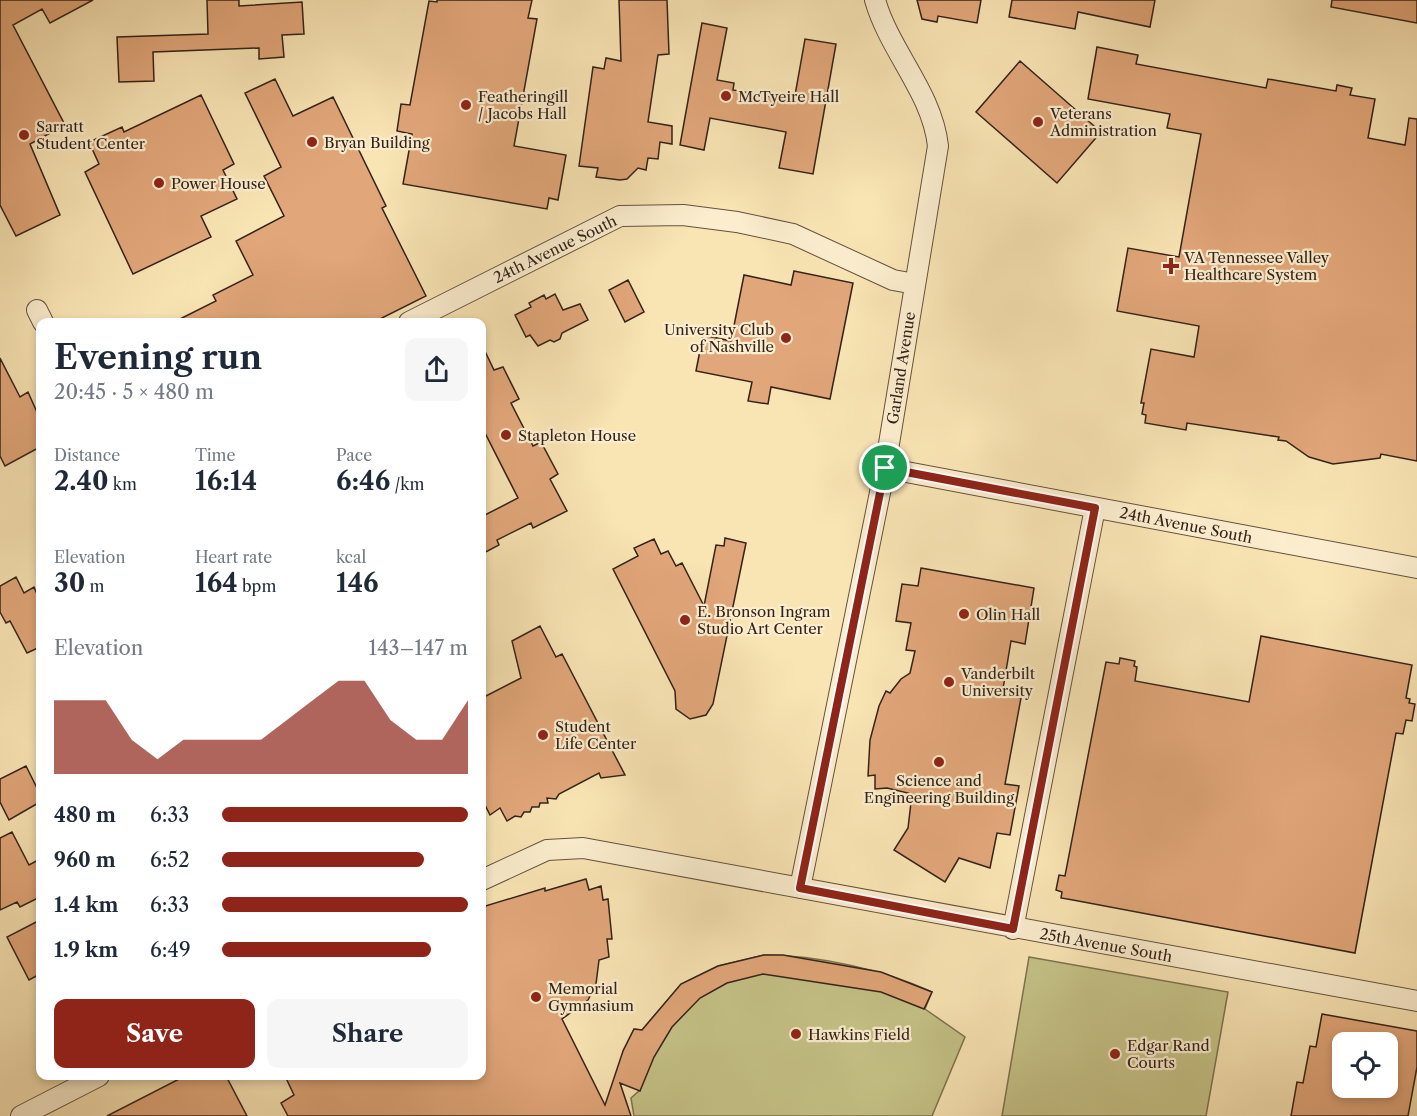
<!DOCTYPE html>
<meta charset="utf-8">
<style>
:root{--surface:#fff;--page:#f6f6f7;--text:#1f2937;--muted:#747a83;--accent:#8f2418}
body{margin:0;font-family:"Libre Caslon Text",serif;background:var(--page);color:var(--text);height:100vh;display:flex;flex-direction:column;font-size:22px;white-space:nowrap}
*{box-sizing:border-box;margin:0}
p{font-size:20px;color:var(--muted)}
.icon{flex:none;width:33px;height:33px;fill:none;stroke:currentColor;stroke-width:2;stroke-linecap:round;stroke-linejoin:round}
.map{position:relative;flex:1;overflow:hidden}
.sheet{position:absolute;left:36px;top:318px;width:450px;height:762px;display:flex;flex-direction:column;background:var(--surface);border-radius:12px;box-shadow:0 3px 9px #0003}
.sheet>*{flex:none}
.fabs{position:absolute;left:1332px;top:1032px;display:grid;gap:12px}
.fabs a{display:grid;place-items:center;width:66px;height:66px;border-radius:12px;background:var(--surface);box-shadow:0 3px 9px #0003;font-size:30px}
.pin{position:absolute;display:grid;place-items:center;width:51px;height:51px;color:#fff;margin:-26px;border:3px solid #fff;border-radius:50%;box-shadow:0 2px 6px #0007}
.round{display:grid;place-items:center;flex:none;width:63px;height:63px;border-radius:12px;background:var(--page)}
.headline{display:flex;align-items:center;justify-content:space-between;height:102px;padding:0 18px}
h1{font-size:33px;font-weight:700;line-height:45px}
.metrics{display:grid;grid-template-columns:repeat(3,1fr);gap:9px;height:102px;padding:6px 18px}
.metrics div{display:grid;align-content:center}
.metrics b{font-size:26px;font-weight:700}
.metrics small{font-size:16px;font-weight:400}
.metrics p{font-size:16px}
.chart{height:168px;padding:12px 18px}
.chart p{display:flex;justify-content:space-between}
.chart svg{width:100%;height:108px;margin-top:6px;fill:var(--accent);opacity:.7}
.button{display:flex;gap:12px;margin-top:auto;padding:12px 18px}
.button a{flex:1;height:69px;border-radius:12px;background:var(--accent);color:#fff;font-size:24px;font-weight:700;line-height:69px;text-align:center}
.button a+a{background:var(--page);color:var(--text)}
ul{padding:0 18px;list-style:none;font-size:20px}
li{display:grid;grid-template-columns:96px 72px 1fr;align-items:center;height:45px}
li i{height:15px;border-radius:8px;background:var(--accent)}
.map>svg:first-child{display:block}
</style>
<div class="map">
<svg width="1417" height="1116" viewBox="0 0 1417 1116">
<rect width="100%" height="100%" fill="#f9e4b4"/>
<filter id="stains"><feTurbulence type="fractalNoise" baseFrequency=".00333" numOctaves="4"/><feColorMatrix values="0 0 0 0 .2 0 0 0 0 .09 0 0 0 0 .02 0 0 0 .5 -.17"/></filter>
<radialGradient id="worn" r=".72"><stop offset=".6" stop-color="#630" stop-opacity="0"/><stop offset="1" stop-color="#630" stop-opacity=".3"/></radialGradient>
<!-- green -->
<path fill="#c5c287" stroke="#7c7250" stroke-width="1.5" d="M764 955C817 955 885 970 932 992L925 1009 965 1037 932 1116H634L631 1098 640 1090 623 1051 634 1029 642 1030 681 984 718 966Z
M1029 957 1228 992 1206 1116H1002Z"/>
<!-- building -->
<path fill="#e1a679" stroke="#33221a" stroke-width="1.5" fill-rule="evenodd" d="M0 0H93L50 23 42 9 13 25 65 125 30 144 60 215 16 236 0 205Z
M207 0H239V6L302 2 304 34 282 35 284 57 259 59V48L153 52 154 81 119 82 117 37 208 34Z
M437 0H532L528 18 537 19 514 146 566 155 558 200 549 198 547 209 403 184 412 134 397 131 401 104 410 105 429 1 437 2Z
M619 0H667L669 54 658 55 648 122 672 126V144L660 142 658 159 648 158 646 170 638 168 627 179 620 180 596 177 598 168 579 166 593 67 604 69 606 58 621 61Z
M917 0H981L977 23 938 16 937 22 922 19Z
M1012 0H1155L1150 27 1078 12 1075 29 1009 17Z
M1332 0H1417V23L1331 7Z
M702 23 727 28 717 80 734 83 733 90 794 101 805 39 836 44 813 174 779 168 786 132 710 118 704 150 680 145Z
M1097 47 1138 55 1136 64 1266 88 1268 79 1336 91 1337 85 1352 88 1350 95 1375 99 1368 138 1405 145 1409 118 1417 119V461L1381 454 1380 458 1333 464 1309 457 1286 441 1278 440 1279 437 1187 423 1186 430 1145 423 1146 415 1142 414 1144 403H1141L1151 349 1194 357 1199 326 1117 311 1128 248 1179 257 1201 134 1167 128 1170 114 1088 99Z
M1020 61 1101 132 1057 183 976 112Z
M275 79 293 116 333 97 386 206 382 208 426 296 374 322H174L216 301 213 295 253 275 236 241 284 216 264 176 281 167 245 93Z
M201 95 234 164 223 170 237 199 201 216 211 237 133 274 85 172 99 164 89 142 122 127 124 132Z
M794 271 853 283 830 399 771 387 768 404 748 401 752 382 696 371 703 335 731 341 744 275 791 285Z
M628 280 644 312 625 322 609 290Z
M555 294 563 310 580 304 588 320 562 333 560 339 554 342 550 340 538 346 530 335 526 337 515 315 531 307 529 303 544 295 546 299Z
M482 345 494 370 503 367 519 399 511 403 533 446 541 442 558 474 550 479 567 511 533 528 531 523 497 540 499 545 482 554V507L485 515 518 498 482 427Z
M0 358 20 397 28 392 40 419V447L5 466 0 456Z
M725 538 746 543 713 704 706 715 690 719 676 709 675 691 613 569 638 556 634 548 654 539 661 554 668 551 676 566 682 563 704 606 716 545 724 546Z
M921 568 1034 588 1025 644 1011 641 1003 689 1012 693 1011 696 1021 698 1005 784 1019 786 1010 835 997 833 990 868 959 858 945 882 894 850 908 828 912 794 887 788 875 789V775L868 776 870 740 879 706 886 691 890 693 901 679 910 673 915 651 906 650 911 623 896 621 902 584 918 586Z
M16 577 24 593 34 587 40 601V647L27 653 10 621 6 623 0 612V586Z
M540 626 556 657 562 654 625 775 601 778 599 773 559 794 556 799 547 798 548 803H540L539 807H532L530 812H524L521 817 515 816 507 821 500 808 490 815 482 799V698L521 678 512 641Z
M1261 636 1412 665 1406 698 1410 699 1409 703 1415 704 1412 721 1406 720 1403 734 1396 733 1355 953 1073 900 1061 898 1062 892 1056 890 1059 875 1065 876 1106 662 1119 664 1120 658 1135 661 1134 666 1137 667 1135 681 1249 702Z
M26 766 40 794V802L9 820 0 802V779Z
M12 832 29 865 40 859V897L20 907 17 902 0 910V838Z
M586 879 589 890 601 886 603 900 608 899 612 939H607L609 957 599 960 596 984 588 1000 562 1019 605 1105 623 1051 634 1029 642 1030 681 984 718 966 764 955H783L881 972 932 992 924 1009 881 992 763 974 727 983 700 998 672 1027 654 1057 640 1091 620 1083 631 1116H288L281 1103 294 1095 285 1076H482V907L545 888V891Z
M40 920V974L29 980 7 937Z
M1322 1014 1417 1031V1067L1408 1116H1291L1297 1082 1303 1083 1310 1046 1316 1047ZM1342 1042H1388V1088H1342Z
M185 1076H226L247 1116H107Z"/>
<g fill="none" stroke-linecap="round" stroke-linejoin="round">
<!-- minor casing -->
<g stroke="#645240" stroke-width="22">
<path id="minor" d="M37 310 43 322
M409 322 620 216 683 215 737 222 793 234 893 280 915 284
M885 468 1417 568
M482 880 547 850 583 848 1417 1001
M800 888 885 468 938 146C932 92 890 52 875 0
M1013 929 1095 508
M21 1116 99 1076"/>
</g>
<!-- minor -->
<use href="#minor" stroke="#fbedce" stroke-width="20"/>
</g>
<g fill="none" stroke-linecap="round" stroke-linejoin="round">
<!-- route casing -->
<g stroke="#fff" stroke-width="12">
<path id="route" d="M885 468 1095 508 1013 929 800 888Z"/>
</g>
<!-- route -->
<use href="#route" stroke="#8f2418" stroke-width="8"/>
</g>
<!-- markers -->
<g fill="#8f2418" stroke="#fbedce" stroke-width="2">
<circle cx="726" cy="96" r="6"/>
<circle cx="466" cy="105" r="6"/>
<circle cx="1038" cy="122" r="6"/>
<circle cx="24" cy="135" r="6"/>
<circle cx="312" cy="142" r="6"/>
<circle cx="159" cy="183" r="6"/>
<path d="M1168 257h6v6h6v6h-6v6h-6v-6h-6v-6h6z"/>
<circle cx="786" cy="338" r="6"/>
<circle cx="506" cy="435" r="6"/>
<circle cx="964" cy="614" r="6"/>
<circle cx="685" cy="620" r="6"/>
<circle cx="949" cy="682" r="6"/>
<circle cx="543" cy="735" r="6"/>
<circle cx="939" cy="762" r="6"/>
<circle cx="536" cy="997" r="6"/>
<circle cx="796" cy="1034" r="6"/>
<circle cx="1115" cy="1054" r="6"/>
</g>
<g text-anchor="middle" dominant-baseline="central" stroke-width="4.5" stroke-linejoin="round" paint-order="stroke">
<!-- poi labels -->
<g font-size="15" fill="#33221a" stroke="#fbedce" text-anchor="start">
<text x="478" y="96">Featheringill<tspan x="478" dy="17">/ Jacobs Hall</tspan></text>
<text x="738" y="96">McTyeire Hall</text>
<text x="1050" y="113">Veterans<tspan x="1050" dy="17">Administration</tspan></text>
<text x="36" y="126">Sarratt<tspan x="36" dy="17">Student Center</tspan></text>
<text x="324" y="142">Bryan Building</text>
<text x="171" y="183">Power House</text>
<text x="1184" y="257">VA Tennessee Valley<tspan x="1184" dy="17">Healthcare System</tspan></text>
<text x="774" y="329" text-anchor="end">University Club<tspan x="774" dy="17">of Nashville</tspan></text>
<text x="518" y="435">Stapleton House</text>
<text x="697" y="611">E. Bronson Ingram<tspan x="697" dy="17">Studio Art Center</tspan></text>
<text x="976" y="614">Olin Hall</text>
<text x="961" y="673">Vanderbilt<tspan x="961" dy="17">University</tspan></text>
<text x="555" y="726">Student<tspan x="555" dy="17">Life Center</tspan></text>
<text x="939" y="780" text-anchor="middle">Science and<tspan x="939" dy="17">Engineering Building</tspan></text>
<text x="548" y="988">Memorial<tspan x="548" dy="17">Gymnasium</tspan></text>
<text x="808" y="1034">Hawkins Field</text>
<text x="1127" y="1045">Edgar Rand<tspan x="1127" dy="17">Courts</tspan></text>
</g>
<!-- street labels -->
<g font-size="15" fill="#33221a" stroke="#fbedce">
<text transform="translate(555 249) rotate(-26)">24th Avenue South</text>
<text transform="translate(901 368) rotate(-81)">Garland Avenue</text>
<text transform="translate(1186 525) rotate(11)">24th Avenue South</text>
<text transform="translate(1106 945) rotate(10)">25th Avenue South</text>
</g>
</g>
<rect width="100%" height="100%" filter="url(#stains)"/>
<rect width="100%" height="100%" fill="url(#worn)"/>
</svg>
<div class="fabs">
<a><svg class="icon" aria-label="locate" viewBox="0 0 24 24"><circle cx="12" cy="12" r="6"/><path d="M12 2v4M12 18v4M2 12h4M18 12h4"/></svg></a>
</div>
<div class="pin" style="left:885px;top:468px;background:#1e9e55"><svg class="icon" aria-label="arrive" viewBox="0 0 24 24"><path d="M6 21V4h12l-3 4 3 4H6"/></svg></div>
<section class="sheet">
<div class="headline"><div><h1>Evening run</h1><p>20:45 · 5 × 480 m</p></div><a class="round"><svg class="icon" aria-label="share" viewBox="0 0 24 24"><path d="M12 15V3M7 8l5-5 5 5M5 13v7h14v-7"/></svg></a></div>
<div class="metrics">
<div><p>Distance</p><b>2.40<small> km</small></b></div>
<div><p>Time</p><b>16:14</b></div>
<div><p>Pace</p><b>6:46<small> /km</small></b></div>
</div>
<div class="metrics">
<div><p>Elevation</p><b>30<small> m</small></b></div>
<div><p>Heart rate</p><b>164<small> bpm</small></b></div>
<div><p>kcal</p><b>146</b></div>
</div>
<div class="chart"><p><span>Elevation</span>143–147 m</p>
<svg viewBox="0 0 160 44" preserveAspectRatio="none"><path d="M0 44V14L10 14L20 14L30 30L40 38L50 30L60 30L70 30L80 30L90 22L100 14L110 6L120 6L130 22L140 30L150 30L160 14V44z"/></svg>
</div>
<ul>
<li><b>480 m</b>6:33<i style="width:100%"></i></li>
<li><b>960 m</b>6:52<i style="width:82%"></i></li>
<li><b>1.4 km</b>6:33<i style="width:100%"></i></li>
<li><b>1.9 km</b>6:49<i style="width:85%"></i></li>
</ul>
<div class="button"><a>Save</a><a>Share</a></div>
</section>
</div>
